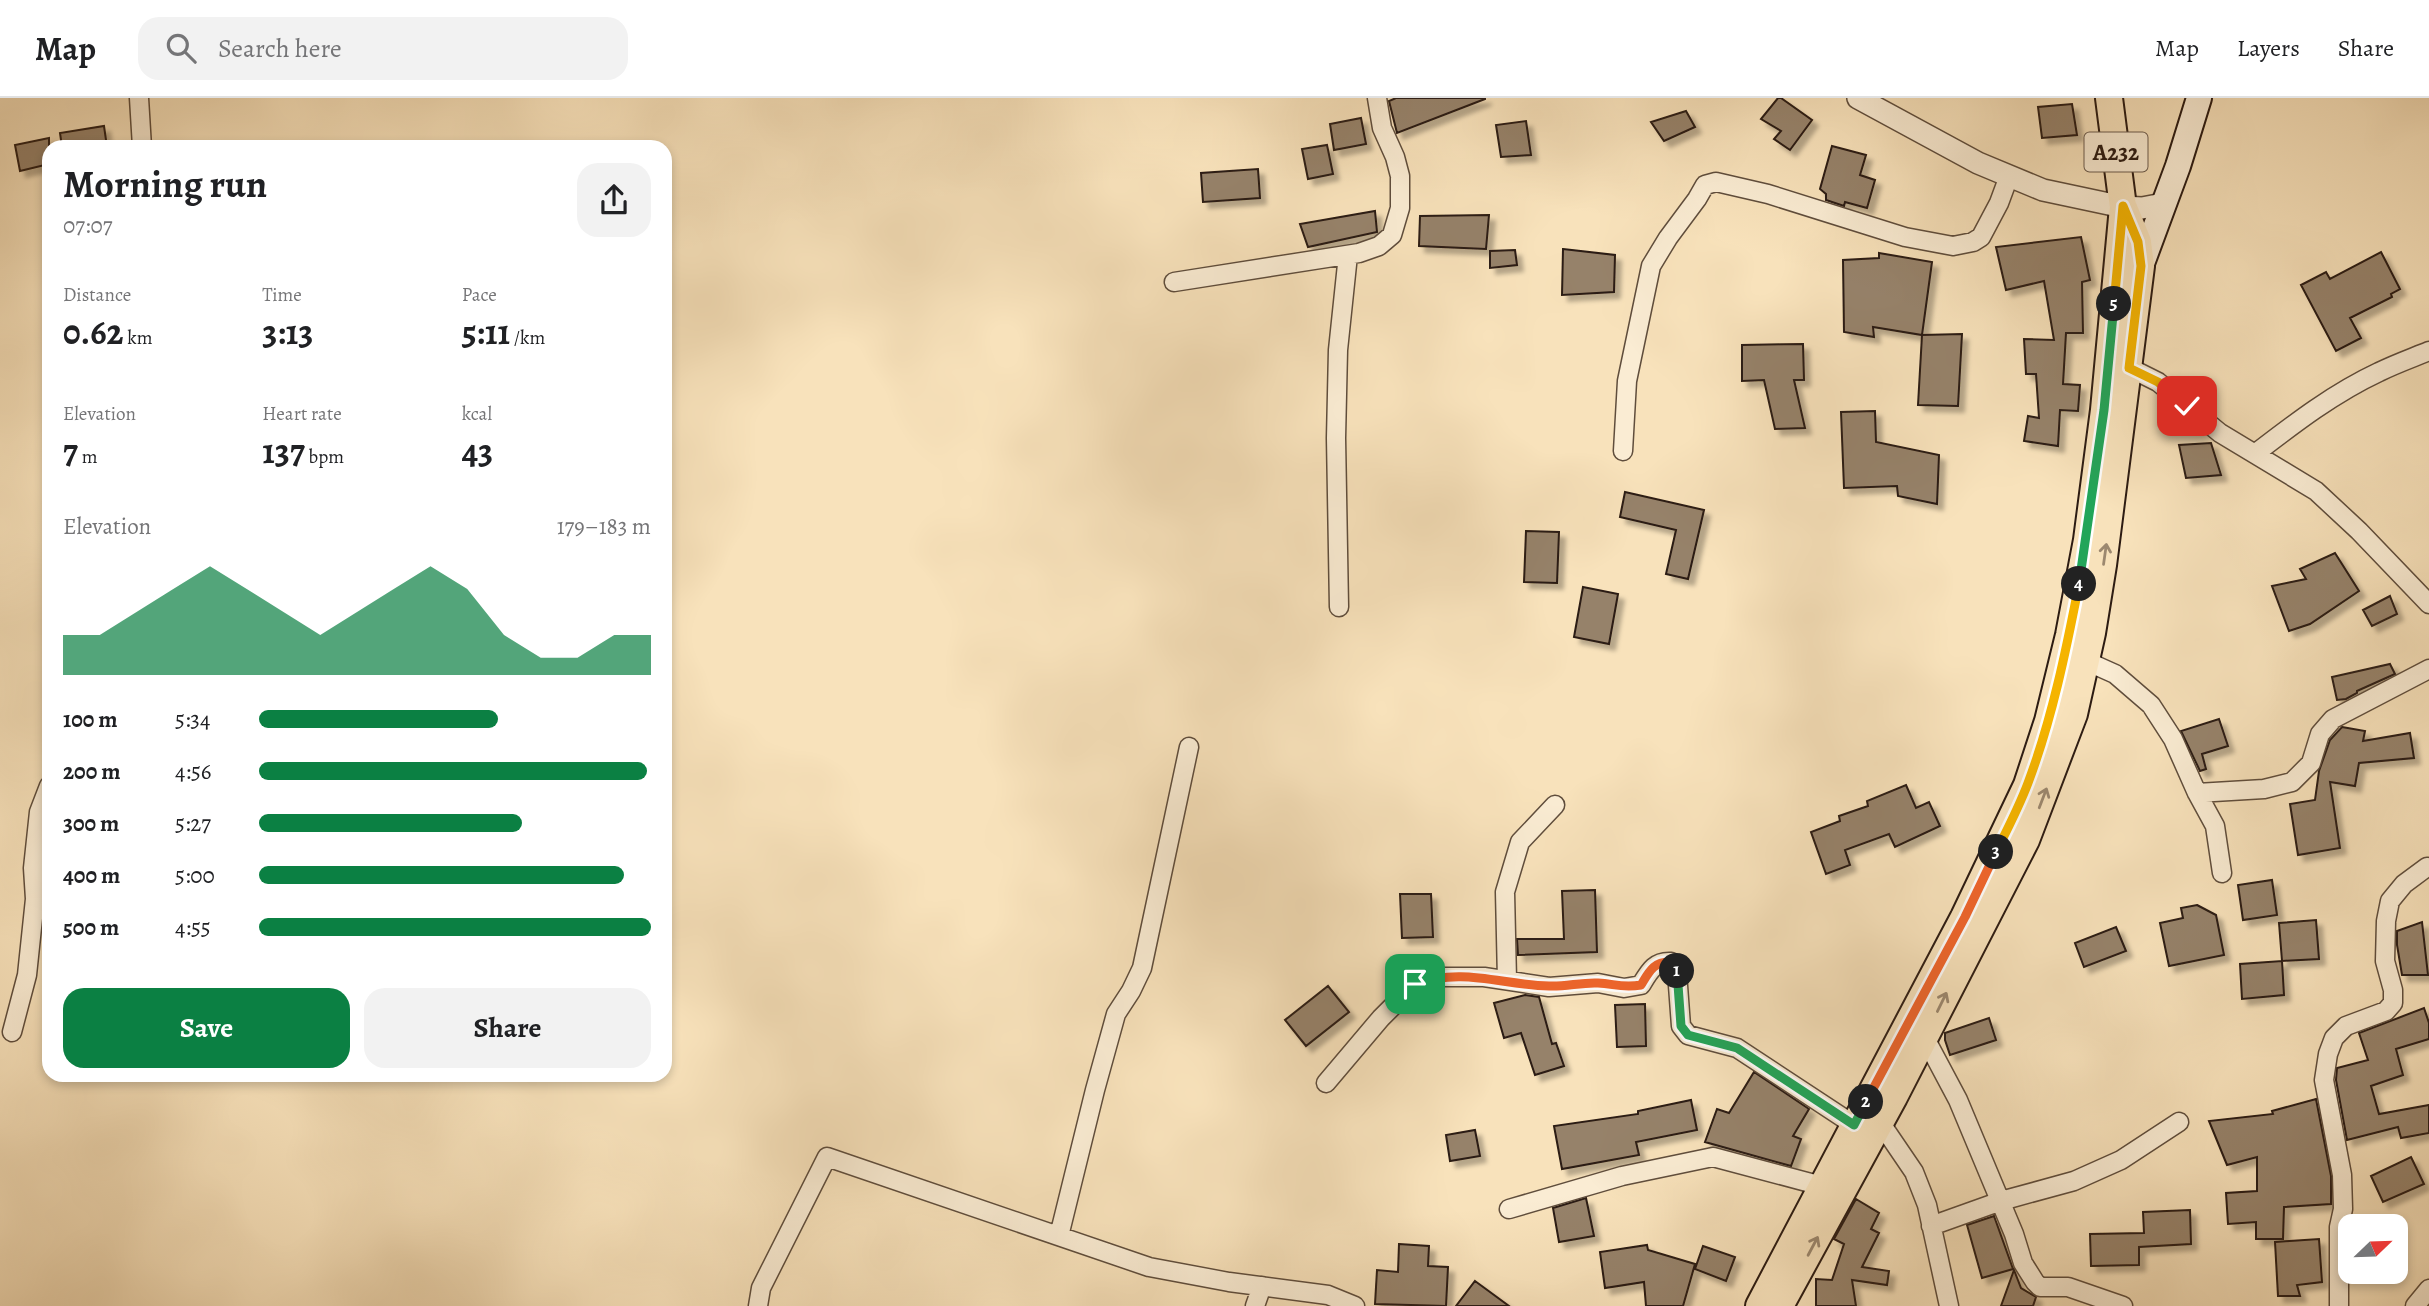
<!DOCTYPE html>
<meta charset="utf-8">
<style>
:root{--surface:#fff;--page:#f2f2f2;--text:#202124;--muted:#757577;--line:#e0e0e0;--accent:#0b8043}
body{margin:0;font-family:Alegreya,serif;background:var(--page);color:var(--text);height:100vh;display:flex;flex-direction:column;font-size:26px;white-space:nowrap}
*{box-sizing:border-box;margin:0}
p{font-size:23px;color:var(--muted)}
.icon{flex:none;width:38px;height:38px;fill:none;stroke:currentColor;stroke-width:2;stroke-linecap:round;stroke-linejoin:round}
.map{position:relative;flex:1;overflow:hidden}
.details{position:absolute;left:42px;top:42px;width:630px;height:942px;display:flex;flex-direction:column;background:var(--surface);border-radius:21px;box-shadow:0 4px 10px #0003}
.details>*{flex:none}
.needle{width:46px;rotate:67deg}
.tools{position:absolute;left:2338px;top:1116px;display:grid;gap:14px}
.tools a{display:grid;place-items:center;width:70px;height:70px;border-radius:14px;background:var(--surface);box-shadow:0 4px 10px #0003;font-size:35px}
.pin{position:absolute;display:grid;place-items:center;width:60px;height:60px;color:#fff;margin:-30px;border-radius:14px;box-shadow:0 4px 10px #0006}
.km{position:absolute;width:35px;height:35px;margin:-18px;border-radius:50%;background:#222;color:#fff;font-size:19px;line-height:35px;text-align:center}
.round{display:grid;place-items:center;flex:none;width:74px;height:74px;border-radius:21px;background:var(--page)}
.head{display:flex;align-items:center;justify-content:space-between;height:119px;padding:0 21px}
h1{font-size:38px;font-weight:700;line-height:52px}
.metrics{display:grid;grid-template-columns:repeat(3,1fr);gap:10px;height:119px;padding:7px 21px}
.metrics div{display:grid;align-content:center}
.metrics b{font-size:35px;font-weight:700}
.metrics small{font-size:19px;font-weight:400}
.metrics p{font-size:19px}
.chart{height:196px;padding:14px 21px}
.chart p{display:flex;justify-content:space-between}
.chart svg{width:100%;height:126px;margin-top:7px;fill:var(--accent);opacity:.7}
.cta{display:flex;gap:14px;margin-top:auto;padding:14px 21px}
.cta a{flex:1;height:80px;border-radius:21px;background:var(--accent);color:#fff;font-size:28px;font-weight:700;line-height:80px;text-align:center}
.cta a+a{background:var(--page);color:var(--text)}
ul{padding:0 21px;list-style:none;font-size:23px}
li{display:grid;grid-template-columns:112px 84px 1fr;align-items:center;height:52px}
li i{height:18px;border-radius:9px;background:var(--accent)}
header{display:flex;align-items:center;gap:42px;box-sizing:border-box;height:98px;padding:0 35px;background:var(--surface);border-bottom:2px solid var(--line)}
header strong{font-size:33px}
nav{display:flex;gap:38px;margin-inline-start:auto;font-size:24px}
.search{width:490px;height:63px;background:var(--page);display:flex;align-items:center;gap:18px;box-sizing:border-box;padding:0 24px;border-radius:21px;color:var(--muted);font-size:26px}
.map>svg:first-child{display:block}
</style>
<header>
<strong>Map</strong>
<div class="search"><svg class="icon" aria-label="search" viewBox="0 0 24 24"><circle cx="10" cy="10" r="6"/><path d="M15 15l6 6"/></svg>Search here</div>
<nav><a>Map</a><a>Layers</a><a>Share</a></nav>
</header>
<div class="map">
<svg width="2429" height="1208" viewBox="0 0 2429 1208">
<defs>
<filter id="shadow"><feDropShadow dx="6" dy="6" stdDeviation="2" flood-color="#0004"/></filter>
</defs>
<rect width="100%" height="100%" fill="#f8e2bb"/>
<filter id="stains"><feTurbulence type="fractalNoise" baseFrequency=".00286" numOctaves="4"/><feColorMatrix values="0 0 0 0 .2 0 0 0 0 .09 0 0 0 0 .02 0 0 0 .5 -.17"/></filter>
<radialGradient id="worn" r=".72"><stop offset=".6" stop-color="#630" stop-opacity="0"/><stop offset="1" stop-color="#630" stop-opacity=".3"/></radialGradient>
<!-- building -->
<path fill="#96826a" stroke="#2c1b12" stroke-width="2" filter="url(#shadow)" d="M1396 0H1485V1L1397 35 1389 3Z
M1778 0H1781L1812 22 1790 52 1774 41 1781 33 1761 21Z
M2072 6 2077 37 2042 40 2038 9Z
M1686 13 1695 29 1664 43 1651 24Z
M1361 20 1366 46 1334 52 1330 26Z
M1526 23 1531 57 1501 59 1496 27Z
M104 28 107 49H62L60 35Z
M49 40V66L20 73 15 47Z
M1327 47 1333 76 1308 81 1302 51Z
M1832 48 1866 57 1860 77 1875 82 1867 110 1845 104 1844 108 1826 102V96L1820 91Z
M1258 71 1260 100 1203 104 1201 75Z
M1375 113 1377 134 1308 149 1300 126Z
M1489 117 1486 151 1419 148 1420 118Z
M2081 139 2090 182 2082 184 2083 235H2066L2063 286 2080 287 2078 313 2060 312 2058 348 2024 343 2028 318 2039 320 2036 276H2026L2024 241 2054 242 2044 183 2006 192 1996 149Z
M1563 151 1615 157 1614 194 1562 197Z
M1515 152 1517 167 1490 170V153Z
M2381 154 2400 191 2391 196 2392 199 2350 220 2361 240 2336 253 2301 187 2326 174 2330 181Z
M1879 155 1932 164 1922 237 1873 229 1874 239 1844 234 1843 162 1879 160Z
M1962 236 1958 308 1918 307 1922 237Z
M1803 246 1804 282H1794L1805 330 1775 331 1764 282 1742 283V247Z
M1875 313 1876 344 1939 357 1937 406 1898 398 1897 388 1844 390 1841 314Z
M2211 345 2221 377 2186 380 2179 347Z
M1625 394 1704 412 1688 481 1666 476 1676 432 1620 419Z
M1526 433 1559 434 1557 485 1524 484Z
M2335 455 2359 493 2310 526 2289 533 2272 488 2306 481 2300 471Z
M1583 489 1618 496 1609 546 1574 539Z
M2390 498 2397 516 2372 528 2363 512Z
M2390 566 2395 576 2357 593V595L2346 601 2337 602 2332 579Z
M2219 621 2228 648 2202 656 2206 671 2200 673 2181 633Z
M2342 629 2365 633 2363 643 2410 635 2414 660 2359 665 2355 688 2330 684 2340 750 2298 757 2290 706 2315 702 2319 673 2330 642Z
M1906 687 1916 710 1929 704 1940 728 1895 749 1889 736 1845 752 1850 767 1826 776 1811 734 1840 723 1839 718 1868 708 1867 703Z
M2272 782 2277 817 2243 822 2238 787Z
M1595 792 1597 854 1518 857 1517 841H1564L1562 793Z
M1400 796H1431L1433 839 1402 840Z
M2197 807 2216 817 2224 857 2169 868 2160 825 2183 820 2181 810Z
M2316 822 2319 861 2282 863 2279 825Z
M2422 824 2428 877H2402L2397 847V833Z
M2116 829 2126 853 2084 869 2075 845Z
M2282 863 2284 897 2242 901 2240 866Z
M1328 888 1349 914 1306 948 1285 922Z
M1525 897 1539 899 1552 946 1556 945 1564 968 1535 977 1521 935 1504 940 1494 905Z
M1645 906 1646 948 1617 949 1615 907Z
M2424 910 2429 925V941L2396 951 2403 977 2371 988 2379 1016 2429 1007V1035L2401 1040 2398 1029 2347 1042 2336 982 2337 970 2368 962 2359 935Z
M1989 920 1996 942 1950 957 1945 942V935Z
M1754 974 1809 1011 1793 1038 1801 1041 1791 1068 1705 1044 1717 1011 1729 1015Z
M2316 1001 2331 1078V1106L2284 1109 2283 1141H2256V1124L2228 1126 2226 1095 2257 1093V1059L2227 1067 2209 1023 2273 1016 2272 1013Z
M1691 1002 1697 1032 1636 1044 1639 1057 1562 1071 1554 1028 1638 1016V1013Z
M1475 1032 1480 1058 1450 1063 1446 1037Z
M2411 1059 2424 1086 2383 1104 2371 1078Z
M1586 1100 1594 1138 1559 1144 1553 1110Z
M1856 1101 1879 1115 1871 1131 1879 1135 1862 1169 1889 1173 1887 1187 1852 1182 1856 1208H1816V1181L1832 1182 1844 1146 1834 1141Z
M2190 1112 2191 1146 2139 1149V1167L2091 1168 2090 1136 2144 1135 2143 1114Z
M1994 1118 2013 1171 1982 1180 1967 1127Z
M2319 1141 2322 1184 2297 1187 2300 1198H2278L2275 1144Z
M1399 1146 1429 1148 1428 1168 1448 1169 1446 1208 1375 1206 1377 1172 1398 1174Z
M1647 1147 1648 1152 1695 1166 1683 1208H1646L1644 1184 1605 1190 1600 1154Z
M1703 1148 1735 1159 1726 1183 1695 1171Z
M2014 1172 2021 1190 2036 1199 2033 1208H2001Z
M1475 1183 1509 1208H1456Z"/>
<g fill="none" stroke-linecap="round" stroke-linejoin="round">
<!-- minor casing -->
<g stroke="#5f4d3c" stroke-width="21">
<path id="minor" d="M139 0 142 49
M1174 184 1359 155 1379 148 1392 137 1400 110V78L1395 59 1382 30 1377 0
M2128 269 2158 284 2220 335 2316 393 2359 433 2429 506
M1623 353 1627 283 1651 168 1668 140 1697 101 1705 87 1716 84 1768 96 1905 139 1953 148 1973 144 1981 139 1999 105 2009 78
M2256 355C2295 325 2334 295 2379 274 2395 266 2412 260 2429 253
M1339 509 1336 340 1338 252 1348 157
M2086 563 2115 576 2151 607 2173 641 2197 695 2215 728 2222 775
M2197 695 2264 691 2292 684 2311 665 2320 636 2333 621 2429 571
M1507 882 1505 794 1520 744 1555 707
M12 934 27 877 35 801 33 770 39 714 49 688
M1925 940 1958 1002 2014 1136 2023 1165 2035 1184 2040 1189H2068L2123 1208
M1326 985 1381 920 1415 886 1433 879H1484L1549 889 1598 885 1624 890 1641 887C1649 874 1654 863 1671 864L1677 874 1681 928 1688 937 1737 950 1854 1027
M1880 1024 1914 1074 1927 1107 1949 1208
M1509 1111 1622 1078 1713 1059 1822 1088
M1931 1128 2001 1103 2074 1083 2121 1062 2179 1024
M1059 1138 1095 992 1116 916 1131 893 1142 870 1189 649
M758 1208 761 1190 827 1059 1149 1169 1229 1184 1328 1197 1355 1208
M1255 1208 1262 1188
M2339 1208V1129L2343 1111 2342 1077 2324 982 2328 956 2334 940 2346 928 2386 913 2393 905V892L2385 863 2386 823 2390 803 2404 786 2427 769
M2415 1208 2429 1191"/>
</g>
<!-- tertiary casing -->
<g stroke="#5f4d3c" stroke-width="24">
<path id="tertiary" d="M1858 0 1978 65 2043 92 2123 109 2142 110 2163 106"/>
</g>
<!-- secondary casing -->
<g stroke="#2c1b12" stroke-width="28">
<path id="secondary" d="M2141 168 2178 68 2199 0"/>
</g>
<!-- primary casing -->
<g stroke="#2c1b12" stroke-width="30">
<path id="primary" d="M1759 1208 1964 819 2027 687 2048 623 2069 537 2087 442 2104 312 2123 109 2109 0
M1780 1208 1894 999 2026 742 2074 616 2092 535 2103 467 2141 168 2138 144 2124 110"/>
</g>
<!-- minor -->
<use href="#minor" stroke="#faecd3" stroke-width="18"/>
<!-- tertiary -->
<use href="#tertiary" stroke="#faecd3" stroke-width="21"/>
<!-- secondary -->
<use href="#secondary" stroke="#faecd3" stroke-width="24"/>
<!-- primary -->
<use href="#primary" stroke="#f8e2bb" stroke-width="26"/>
</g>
<!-- one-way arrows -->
<defs><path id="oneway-shaft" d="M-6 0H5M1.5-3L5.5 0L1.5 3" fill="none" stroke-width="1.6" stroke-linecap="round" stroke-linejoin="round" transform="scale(1.75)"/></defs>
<g stroke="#9c886f">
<use href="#oneway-shaft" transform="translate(2105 456) rotate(-82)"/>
<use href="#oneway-shaft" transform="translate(2043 700) rotate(-69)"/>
<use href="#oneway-shaft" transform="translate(1942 904) rotate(-64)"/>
<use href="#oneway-shaft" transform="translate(1813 1148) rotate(-62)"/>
</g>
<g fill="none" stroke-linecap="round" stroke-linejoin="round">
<!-- split-1 casing -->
<g stroke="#fff" stroke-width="14">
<path id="split-1" d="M1415 886C1463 869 1502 887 1549 888 1565 889 1582 884 1598 885 1615 886 1622 890 1641 887 1649 874 1654 863 1671 864L1677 873"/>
</g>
<!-- split-2 casing -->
<g stroke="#fff" stroke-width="14">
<path id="split-2" d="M1677 873 1681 928 1688 937 1737 950 1854 1027 1866 1004"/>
</g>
<!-- split-3 casing -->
<g stroke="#fff" stroke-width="14">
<path id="split-3" d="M1866 1004 1965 819 1996 754"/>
</g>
<!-- split-4 casing -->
<g stroke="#fff" stroke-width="14">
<path id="split-4" d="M1996 754C2007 732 2019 709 2028 685 2052 621 2066 553 2079 486"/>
</g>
<!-- split-5 casing -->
<g stroke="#fff" stroke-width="14">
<path id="split-5" d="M2079 486 2104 312 2114 206"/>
</g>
<!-- split-6 casing -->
<g stroke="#fff" stroke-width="14">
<path id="split-6" d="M2114 206 2123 108 2138 144 2141 168 2129 270 2158 284 2187 308"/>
</g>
<!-- split-1 -->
<use href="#split-1" stroke="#f0652b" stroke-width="9"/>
<!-- split-2 -->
<use href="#split-2" stroke="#22a559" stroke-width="9"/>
<!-- split-3 -->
<use href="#split-3" stroke="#f0652b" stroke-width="9"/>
<!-- split-4 -->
<use href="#split-4" stroke="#f5b400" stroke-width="9"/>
<!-- split-5 -->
<use href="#split-5" stroke="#22a559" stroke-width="9"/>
<!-- split-6 -->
<use href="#split-6" stroke="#f5b400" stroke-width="9"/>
</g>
<g text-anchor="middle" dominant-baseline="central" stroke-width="5" stroke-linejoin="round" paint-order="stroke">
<!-- shield labels -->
<rect fill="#faecd3" stroke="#6a5a4c" stroke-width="2" x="2084.5" y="34.5" width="63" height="39" rx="5"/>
<g font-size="23" font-weight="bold" fill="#2c1b12">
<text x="2116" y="54">A232</text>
</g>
</g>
<rect width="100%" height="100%" filter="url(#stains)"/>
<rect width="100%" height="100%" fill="url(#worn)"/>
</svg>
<div class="tools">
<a><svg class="needle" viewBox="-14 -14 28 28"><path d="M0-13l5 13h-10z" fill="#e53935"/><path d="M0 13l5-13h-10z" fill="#757577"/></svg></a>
</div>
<div class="pin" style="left:1415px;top:886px;background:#1e9e55"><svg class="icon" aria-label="arrive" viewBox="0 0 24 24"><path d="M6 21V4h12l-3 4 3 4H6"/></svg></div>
<div class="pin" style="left:2187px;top:308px;background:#d93025"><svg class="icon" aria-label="check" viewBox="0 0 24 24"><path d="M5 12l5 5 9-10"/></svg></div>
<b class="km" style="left:1677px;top:873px">1</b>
<b class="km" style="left:1866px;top:1004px">2</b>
<b class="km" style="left:1996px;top:754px">3</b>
<b class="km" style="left:2079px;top:486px">4</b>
<b class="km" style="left:2114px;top:206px">5</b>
<section class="details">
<div class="head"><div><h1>Morning run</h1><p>07:07</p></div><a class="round"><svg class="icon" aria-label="share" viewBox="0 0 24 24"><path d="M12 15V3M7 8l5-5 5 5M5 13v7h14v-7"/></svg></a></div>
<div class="metrics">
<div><p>Distance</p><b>0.62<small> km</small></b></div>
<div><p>Time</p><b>3:13</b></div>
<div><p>Pace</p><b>5:11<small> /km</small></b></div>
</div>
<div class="metrics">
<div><p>Elevation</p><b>7<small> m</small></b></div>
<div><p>Heart rate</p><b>137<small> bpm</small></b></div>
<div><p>kcal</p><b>43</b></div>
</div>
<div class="chart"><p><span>Elevation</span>179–183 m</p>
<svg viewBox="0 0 160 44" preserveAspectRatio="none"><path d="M0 44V30L10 30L20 22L30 14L40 6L50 14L60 22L70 30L80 22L90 14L100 6L110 14L120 30L130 38L140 38L150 30L160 30V44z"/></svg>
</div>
<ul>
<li><b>100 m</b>5:34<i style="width:61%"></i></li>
<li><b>200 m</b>4:56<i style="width:99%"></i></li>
<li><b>300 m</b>5:27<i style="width:67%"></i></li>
<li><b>400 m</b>5:00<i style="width:93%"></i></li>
<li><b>500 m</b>4:55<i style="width:100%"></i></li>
</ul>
<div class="cta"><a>Save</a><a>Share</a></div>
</section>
</div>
